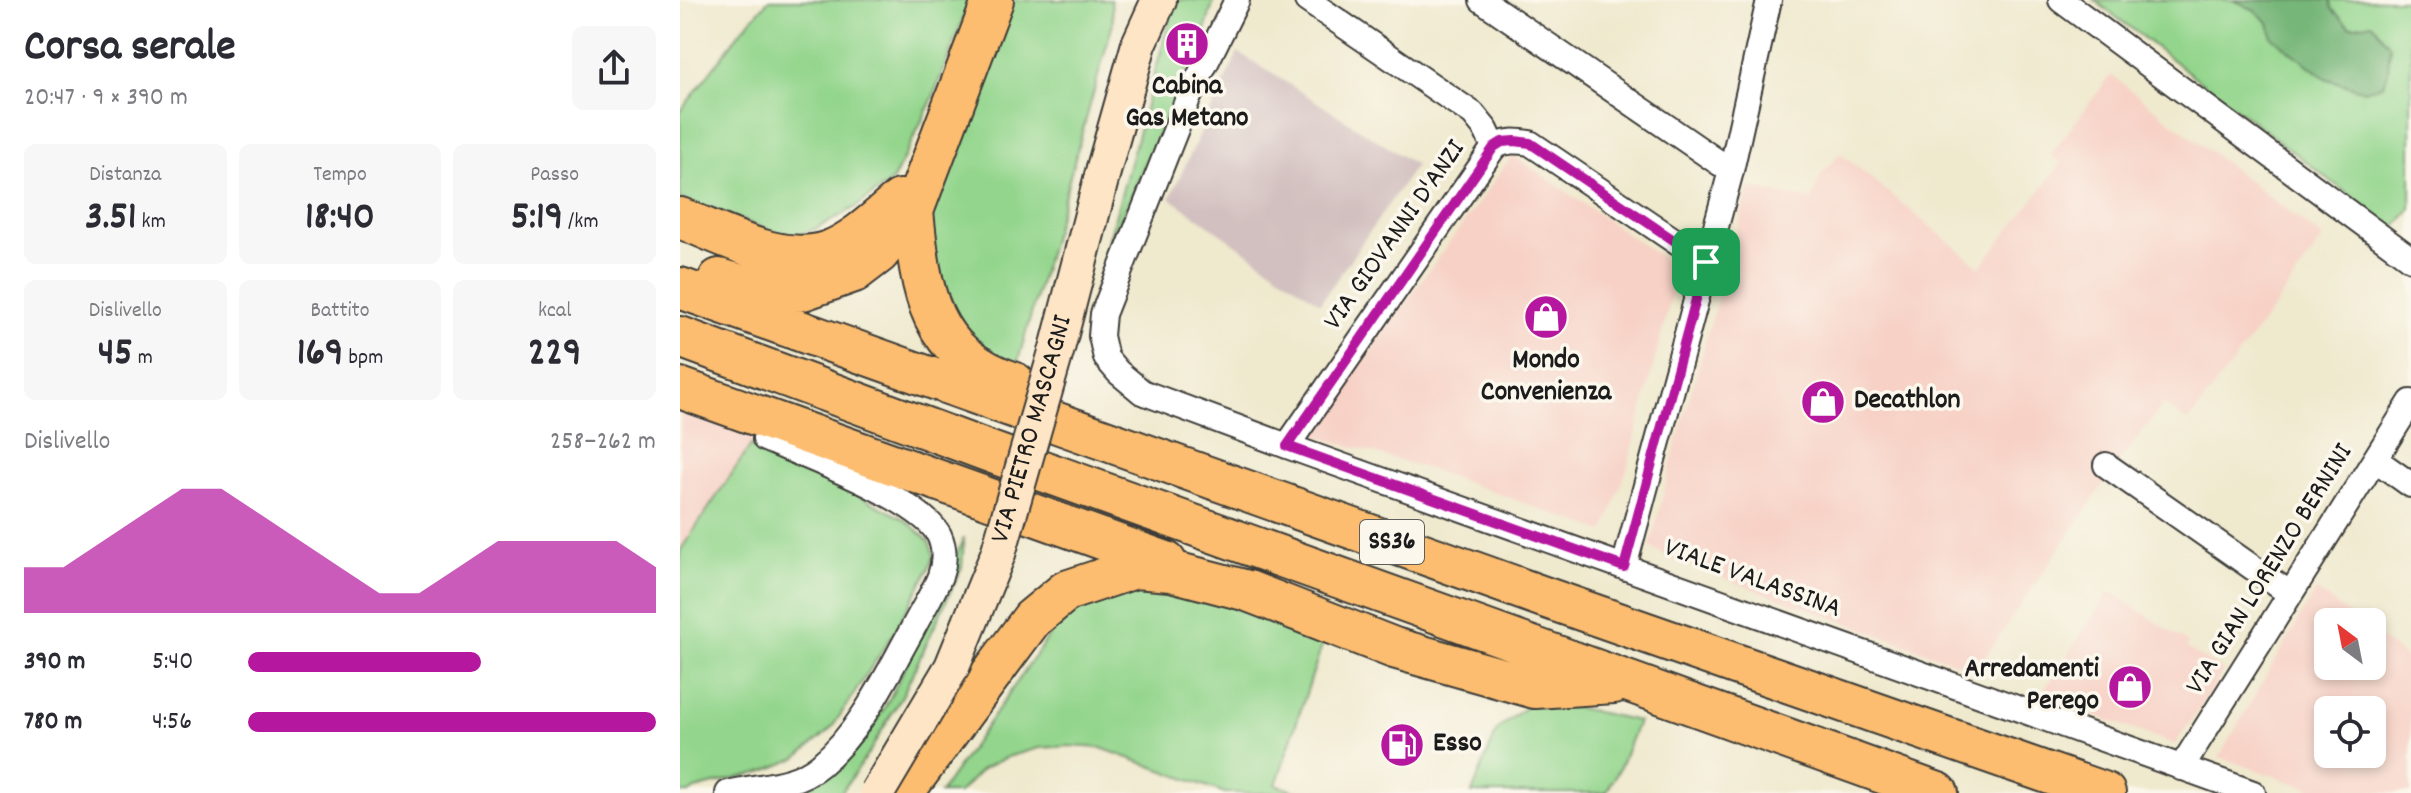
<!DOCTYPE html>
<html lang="it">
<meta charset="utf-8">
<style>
:root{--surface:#fff;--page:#f7f7f7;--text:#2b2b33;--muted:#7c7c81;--accent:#b5179e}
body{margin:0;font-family:Dekko,sans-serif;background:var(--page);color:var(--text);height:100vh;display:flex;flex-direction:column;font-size:30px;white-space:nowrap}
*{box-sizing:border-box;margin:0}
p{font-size:26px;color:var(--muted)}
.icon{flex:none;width:44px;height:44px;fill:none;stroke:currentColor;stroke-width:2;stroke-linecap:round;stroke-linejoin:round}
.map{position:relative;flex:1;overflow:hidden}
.side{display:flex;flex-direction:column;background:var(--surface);width:680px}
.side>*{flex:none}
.needle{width:52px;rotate:328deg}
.buttons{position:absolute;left:1634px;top:608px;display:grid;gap:16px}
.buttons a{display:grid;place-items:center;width:72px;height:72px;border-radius:12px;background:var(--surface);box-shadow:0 4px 12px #0003;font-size:40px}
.pin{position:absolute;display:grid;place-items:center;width:68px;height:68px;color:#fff;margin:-34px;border-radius:16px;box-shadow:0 4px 12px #0006}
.round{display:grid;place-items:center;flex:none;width:84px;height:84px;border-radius:12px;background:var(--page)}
.overview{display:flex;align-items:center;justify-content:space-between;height:136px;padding:0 24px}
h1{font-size:44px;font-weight:700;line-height:60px}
.stats{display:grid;grid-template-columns:repeat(3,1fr);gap:12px;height:136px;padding:8px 24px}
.stats div{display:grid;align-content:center;border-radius:12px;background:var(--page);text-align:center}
.stats b{font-size:40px;font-weight:700}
.stats small{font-size:22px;font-weight:400}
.stats p{font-size:22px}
.chart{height:224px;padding:16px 24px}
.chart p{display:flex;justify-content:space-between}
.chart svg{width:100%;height:144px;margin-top:8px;fill:var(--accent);opacity:.7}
ul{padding:0 24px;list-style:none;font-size:26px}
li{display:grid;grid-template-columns:128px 96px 1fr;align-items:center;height:60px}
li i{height:20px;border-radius:10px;background:var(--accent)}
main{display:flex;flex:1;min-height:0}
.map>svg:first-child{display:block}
</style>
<main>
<section class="side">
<div class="overview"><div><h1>Corsa serale</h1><p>20:47 · 9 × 390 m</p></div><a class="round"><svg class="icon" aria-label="share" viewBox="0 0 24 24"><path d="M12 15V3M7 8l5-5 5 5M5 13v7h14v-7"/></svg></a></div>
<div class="stats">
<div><p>Distanza</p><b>3.51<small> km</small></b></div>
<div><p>Tempo</p><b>18:40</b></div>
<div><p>Passo</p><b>5:19<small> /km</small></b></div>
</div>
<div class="stats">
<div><p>Dislivello</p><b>45<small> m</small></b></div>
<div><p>Battito</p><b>169<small> bpm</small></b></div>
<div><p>kcal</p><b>229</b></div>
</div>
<div class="chart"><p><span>Dislivello</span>258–262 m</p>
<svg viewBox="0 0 160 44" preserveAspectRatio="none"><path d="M0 44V30L10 30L20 22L30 14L40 6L50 6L60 14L70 22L80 30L90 38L100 38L110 30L120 22L130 22L140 22L150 22L160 30V44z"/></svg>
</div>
<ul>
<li><b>390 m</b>5:40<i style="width:57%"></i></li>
<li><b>780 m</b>4:56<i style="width:100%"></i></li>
</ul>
</section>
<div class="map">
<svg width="1731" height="793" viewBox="0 0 1731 793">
<rect width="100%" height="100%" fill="#fbf7ec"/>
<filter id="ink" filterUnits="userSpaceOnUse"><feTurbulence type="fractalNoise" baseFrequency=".0125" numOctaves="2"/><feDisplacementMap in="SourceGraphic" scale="16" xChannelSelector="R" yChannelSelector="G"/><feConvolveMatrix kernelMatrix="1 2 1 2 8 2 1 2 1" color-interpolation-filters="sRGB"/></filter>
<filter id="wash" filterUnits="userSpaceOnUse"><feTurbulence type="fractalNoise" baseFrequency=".006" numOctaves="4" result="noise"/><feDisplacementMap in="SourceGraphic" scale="32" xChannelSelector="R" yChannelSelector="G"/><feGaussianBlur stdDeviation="1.8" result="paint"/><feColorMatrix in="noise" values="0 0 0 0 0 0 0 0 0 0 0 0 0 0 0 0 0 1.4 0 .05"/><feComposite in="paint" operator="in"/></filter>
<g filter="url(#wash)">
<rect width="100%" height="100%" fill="#efe9ce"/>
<!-- built -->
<path fill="#f7d1c6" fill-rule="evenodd" d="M1431 75 1643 238 1595 306 1508 422 1484 404 1440 460 1296 670 994 560 970 547 994 452 1069 188 1131 200 1141 175 1160 153 1300 267 1382 163 1370 155Z
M833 155 998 269 948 466 924 532 752 470 630 434Z
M0 401 80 431 1 551H0Z
M1636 590 1679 622H1648V666H1692V632L1731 661V793H1643L1539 757ZM1648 710H1692V754H1648Z
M1430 591 1508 643 1506 648 1543 670 1531 692 1495 744 1360 696Z"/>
<!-- industrial -->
<path fill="#d2bfbf" d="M558 52 736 165 640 303 490 198Z"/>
<!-- green -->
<path fill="#93d58c" stroke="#587854" stroke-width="2" d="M89 0H290L251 102 213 180 176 207 138 228 111 237 0 199V112L61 31Z
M330 0H431L433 23 336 368 317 364 264 307 249 221Z
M495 0H534L526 27 424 257Z
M1414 0H1731V209L1714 229Z
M71 445 155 483 226 520 249 541 254 556 249 569 217 628 151 729 117 758 85 771 15 789 9 793H0V551Z
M284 537 282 567 223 694 190 751 161 793H115C142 783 164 764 182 741 204 714 219 680 233 649 251 612 269 575 284 537Z
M492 585 644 639 596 785 620 793H545L421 748 390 746 359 748 327 757 302 769 279 793H260L371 633 399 609 440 589Z
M852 698 958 721 940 767 926 793H792L817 730 848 705Z"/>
<!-- forest -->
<path fill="#76b678" stroke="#49694a" stroke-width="2" d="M1554 0H1650L1652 9 1670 27 1692 23 1710 46 1708 71 1703 85 1684 91 1645 78 1592 37 1589 23 1574 10Z"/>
</g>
<g filter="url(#ink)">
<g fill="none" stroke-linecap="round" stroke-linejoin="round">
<!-- minor casing -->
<g stroke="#3c3b37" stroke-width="28">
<path id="minor" d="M557 0 507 101 423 314 421 336 426 358 438 372 462 392 607 446 1573 793
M627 0 793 114 806 130 814 147
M802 0 1051 171
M1381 0 1731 259
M607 446 814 147C826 140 837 141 850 143L1026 262
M1696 460 1731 485
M1426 465 1609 593
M944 567 1051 171 1089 0
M1501 768 1731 402
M48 793C79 785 113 787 140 765 182 730 206 676 232 630 241 612 253 594 260 576 265 562 265 548 259 535 240 499 124 456 85 439"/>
</g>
<!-- secondary casing -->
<g stroke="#3c3b37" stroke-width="38">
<path id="secondary" d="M424 168 459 44 479 0"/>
</g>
<!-- trunk casing -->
<g stroke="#3c3b37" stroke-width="44">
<path id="trunk" d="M233 211C241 293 248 354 335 383
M0 218C45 235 101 268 149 251 174 242 200 217 220 200
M39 279 84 291 123 290 174 272 199 253 233 211 313 0
M0 288 861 596 1425 793
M0 337 313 453 1258 793
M0 388 486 562
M223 793 352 619 386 591 455 568 491 571 568 591 714 648 855 688 934 683"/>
</g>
<!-- minor -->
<use href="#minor" stroke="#fff" stroke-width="24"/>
<!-- secondary -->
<use href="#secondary" stroke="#fee5c5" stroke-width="34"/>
<!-- trunk -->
<use href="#trunk" stroke="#fcbd6f" stroke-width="40"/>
<!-- secondary-bridge casing -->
<g stroke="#3c3b37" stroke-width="38" stroke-linecap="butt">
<g id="secondary-bridge">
<path id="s1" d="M197 793 272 667 318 554 378 345 424 168"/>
</g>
</g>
<!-- secondary-bridge -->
<use href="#secondary-bridge" stroke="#fee5c5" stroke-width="34"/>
</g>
</g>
<g fill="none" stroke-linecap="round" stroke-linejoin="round" filter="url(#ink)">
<!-- route casing -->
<g stroke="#fff" stroke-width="16">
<path id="route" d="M835 141 850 143 1026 262 944 567 607 446 814 147 822 142Z"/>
</g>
<!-- route -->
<use href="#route" stroke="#b5179e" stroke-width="10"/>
</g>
<!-- icons -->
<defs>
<g id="building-disc" transform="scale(2.3)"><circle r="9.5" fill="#b5179e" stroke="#fbf7ec"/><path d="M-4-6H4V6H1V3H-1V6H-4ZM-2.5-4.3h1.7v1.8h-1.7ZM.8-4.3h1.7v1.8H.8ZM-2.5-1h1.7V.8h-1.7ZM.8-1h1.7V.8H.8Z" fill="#fff"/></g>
<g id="shop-disc" transform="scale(2.3)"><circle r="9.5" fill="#b5179e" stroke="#fbf7ec"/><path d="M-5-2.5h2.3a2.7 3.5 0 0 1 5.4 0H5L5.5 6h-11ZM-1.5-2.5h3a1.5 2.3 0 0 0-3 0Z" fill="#fff"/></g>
<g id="fuel-disc" transform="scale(2.3)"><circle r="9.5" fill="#b5179e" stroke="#fbf7ec"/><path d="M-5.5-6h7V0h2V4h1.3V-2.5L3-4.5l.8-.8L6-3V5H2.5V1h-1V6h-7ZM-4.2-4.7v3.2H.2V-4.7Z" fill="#fff"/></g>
</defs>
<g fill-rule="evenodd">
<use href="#building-disc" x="507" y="44"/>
<use href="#shop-disc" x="866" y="317"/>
<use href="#shop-disc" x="1143" y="402"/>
<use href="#shop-disc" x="1450" y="687"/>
<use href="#fuel-disc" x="722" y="745"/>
</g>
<g text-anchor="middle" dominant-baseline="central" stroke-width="7" stroke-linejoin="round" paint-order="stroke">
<!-- shield labels -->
<rect fill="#fbf7ec" stroke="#5f5e5a" stroke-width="2" x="680" y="520" width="64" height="44" rx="6"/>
<g font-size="26" font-weight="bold" fill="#1c1c1c">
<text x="712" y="542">SS36</text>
</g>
<!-- poi labels -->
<g font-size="28" font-weight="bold" fill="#1c1c1c" stroke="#fbf7ec">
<text x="507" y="88">Cabina<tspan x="507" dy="32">Gas Metano</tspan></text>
<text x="866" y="362">Mondo<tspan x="866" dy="32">Convenienza</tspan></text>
<text x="1174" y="402" text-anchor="start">Decathlon</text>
<text x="1419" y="671" text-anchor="end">Arredamenti<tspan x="1419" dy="32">Perego</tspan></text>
<text x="753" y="745" text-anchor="start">Esso</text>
</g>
<!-- street labels -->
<g font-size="28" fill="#1c1c1c" stroke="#fbf7ec">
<text transform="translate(716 236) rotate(-55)">VIA GIOVANNI D'ANZI</text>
<text stroke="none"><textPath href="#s1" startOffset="398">VIA PIETRO MASCAGNI</textPath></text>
<text transform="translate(1591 570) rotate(-58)">VIA GIAN LORENZO BERNINI</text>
<text transform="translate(1072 580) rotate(20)">VIALE VALASSINA</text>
</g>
</g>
</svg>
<div class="buttons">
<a><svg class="needle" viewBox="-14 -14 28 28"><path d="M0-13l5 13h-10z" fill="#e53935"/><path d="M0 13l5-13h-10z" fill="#7c7c81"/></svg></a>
<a><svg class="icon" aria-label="locate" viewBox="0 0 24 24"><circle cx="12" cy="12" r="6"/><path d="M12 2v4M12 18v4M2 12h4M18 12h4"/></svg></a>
</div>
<div class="pin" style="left:1026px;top:262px;background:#1e9e55"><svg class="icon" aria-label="arrive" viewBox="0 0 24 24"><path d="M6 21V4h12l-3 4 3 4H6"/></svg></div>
</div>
</main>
